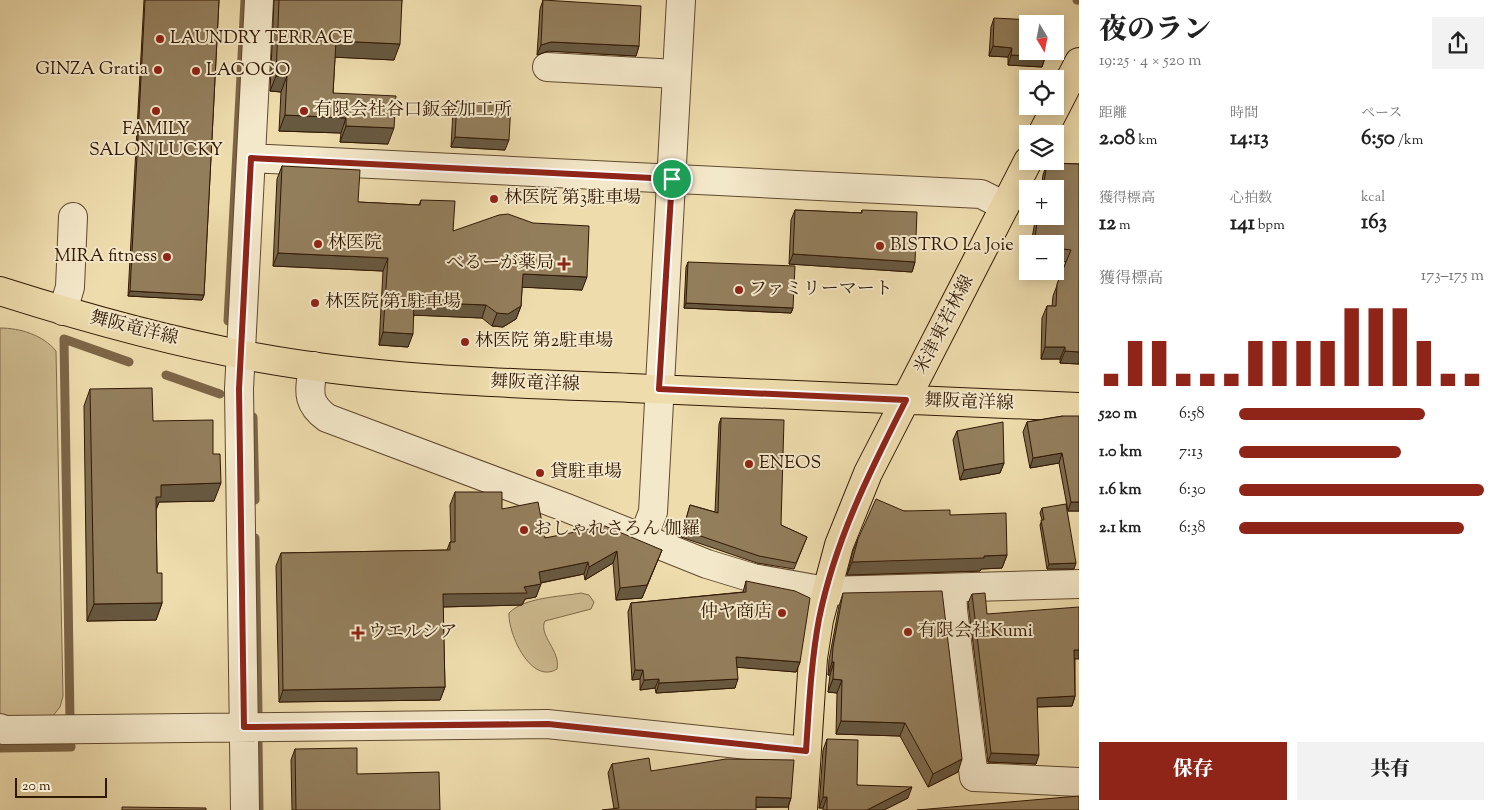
<!DOCTYPE html>
<html lang="ja">
<meta charset="utf-8">
<style>
:root{--surface:#fff;--page:#f2f2f2;--text:#222;--muted:#767676;--accent:#8f2418}
body{margin:0;font-family:"Sorts Mill Goudy","Noto Serif JP",serif;background:var(--page);color:var(--text);height:100vh;display:flex;flex-direction:column;font-size:19px;white-space:nowrap}
*{box-sizing:border-box;margin:0}
p{font-size:16px;color:var(--muted)}
.icon{flex:none;width:28px;height:28px;fill:none;stroke:currentColor;stroke-width:2;stroke-linecap:round;stroke-linejoin:round}
.map{position:relative;flex:1;overflow:hidden}
.panel{display:flex;flex-direction:column;background:var(--surface);width:425px}
.panel>*{flex:none}
.needle{width:32px;rotate:170deg}
.buttons{position:absolute;left:1019px;top:15px;display:grid;gap:10px}
.buttons a{display:grid;place-items:center;width:45px;height:45px;border-radius:0px;background:var(--surface);box-shadow:0 2px 12px #0003;font-size:25px}
.scale{position:absolute;left:15px;bottom:12px;width:92px;box-sizing:border-box;padding-left:5px;border:2px solid #311804;border-top:0;font-size:14px;line-height:18px;white-space:nowrap;color:#311804;-webkit-text-stroke:4px #f4e8ca;paint-order:stroke}
.pin{position:absolute;display:grid;place-items:center;width:42px;height:42px;color:#fff;margin:-21px;border:2px solid #fff;border-radius:50%;box-shadow:0 1px 5px #0007}
.round{display:grid;place-items:center;flex:none;width:52px;height:52px;border-radius:0px;background:var(--page)}
.overview{display:flex;align-items:center;justify-content:space-between;height:85px;padding:0 20px}
h1{font-size:28px;font-weight:800;line-height:38px}
.stats{display:grid;grid-template-columns:repeat(3,1fr);gap:8px;height:85px;padding:5px 20px}
.stats div{display:grid;align-content:center}
.stats b{font-size:21px;font-weight:800}
.stats small{font-size:14px;font-weight:400}
.stats p{font-size:14px}
.chart{height:140px;padding:10px 20px}
.chart p{display:flex;justify-content:space-between}
.chart svg{width:100%;height:90px;margin-top:5px;stroke:var(--accent);stroke-width:6}
.cta{display:flex;gap:10px;margin-top:auto;padding:10px 20px}
.cta a{flex:1;height:58px;border-radius:0px;background:var(--accent);color:#fff;font-size:20px;font-weight:800;line-height:58px;text-align:center}
.cta a+a{background:var(--page);color:var(--text)}
ul{padding:0 20px;list-style:none;font-size:16px}
li{display:grid;grid-template-columns:80px 60px 1fr;align-items:center;height:38px}
li i{height:12px;border-radius:6px;background:var(--accent)}
main{display:flex;flex:1;min-height:0}
.map>svg:first-child{display:block}
</style>
<main>
<div class="map">
<svg width="1079" height="810" viewBox="0 0 1079 810">
<rect width="100%" height="100%" fill="#eedcad"/>
<filter id="stains"><feTurbulence type="fractalNoise" baseFrequency=".004" numOctaves="4"/><feColorMatrix values="0 0 0 0 .2 0 0 0 0 .09 0 0 0 0 .02 0 0 0 .5 -.17"/></filter>
<radialGradient id="worn" r=".72"><stop offset=".6" stop-color="#630" stop-opacity="0"/><stop offset="1" stop-color="#630" stop-opacity=".3"/></radialGradient>
<!-- green -->
<path fill="#cebb90" stroke="#806a4a" d="M0 328C20 328 43 335 56 351L63 696 60 707 52 717H0Z
M581 593 589 595 594 602 591 609 545 621C538 635 561 651 557 669 531 685 508 634 509 613 525 597 559 597 581 593Z"/>
<g fill="none" stroke-linecap="round" stroke-linejoin="round">
<!-- stream -->
<path stroke="#7c6547" stroke-width="9" d="M1077 0H1079
M228 321 245 0
M166 375 220 394
M253 417 255 500
M255 538 258 713
M70 720 64 339 129 362
M258 740 259 810
M0 748 71 747 70 739"/>
<!-- minor casing -->
<g stroke="#60492e" stroke-width="30">
<path id="minor" d="M547 67 677 74
M251 158 981 194 1005 206
M63 311 70 287 73 217
M313 366C310 390 305 402 327 418L567 508 707 564 753 578 826 591 1079 584
M643 538 653 512 681 0
M952 588 953 610 974 777 1079 782
M0 728 4 730 547 724 806 751
M245 810 239 389 259 0"/>
</g>
<!-- major casing -->
<g stroke="#311804" stroke-width="30">
<path id="major" d="M1042 134 1079 62
M0 291C85 318 171 342 260 358 382 380 506 383 630 388 780 394 929 401 1079 407
M803 810 813 658 819 620 839 545 868 473 1028 161"/>
</g>
<!-- minor -->
<use href="#minor" stroke="#f4e8ca" stroke-width="28"/>
<!-- major -->
<use href="#major" stroke="#eedcad" stroke-width="28"/>
</g>
<!-- wall -->
<path fill="#7e6c4f" stroke="#311804" d="M144 0H219L204 295 202 300 128 296Z
M274 0H402L394 60 335 57 333 93 388 144 340 142 341 133 279 131 281 92 270 91Z
M543 0 639 46 636 56 548 51 537 55 540 9Z
M994 18 1028 51H1048L1047 55H1046L1042 67 1008 65V57L989 56 991 27Z
M457 101 505 150 451 147 453 110Z
M1047 163 1079 164V364L1060 363V359H1041L1042 318 1047 306H1052L1053 296 1066 262 1055 260V244H1031L1036 216H1055V189H1041L1043 175Z
M282 166 358 202 419 205 421 200 453 231 582 290 522 287 521 306 516 319 503 327 492 326 482 318 414 315 408 347 379 345 383 271 273 266 277 179Z
M795 210 861 213 862 210 915 262 912 272 789 264 791 220Z
M688 262 793 308 791 313 684 308 686 267Z
M90 389 153 421 214 501 159 502 156 510 157 573 162 603 156 620 87 621 84 406Z
M1063 416 1079 511H1068L1059 463 1030 468 1023 432 1027 422Z
M721 418 781 525 807 537 794 569 757 563 681 537 690 505 715 512 719 424Z
M957 431 1004 463 1000 473 960 480 953 440Z
M455 492 502 509 545 538 662 550 642 598 616 600 613 563 585 580 584 574 541 583 536 597 525 599 522 605 443 607 445 687 440 700 279 702 276 566 281 553 447 550 450 542H451L450 505Z
M1042 508 1074 569H1047L1040 525 1042 520 1040 513Z
M904 511 950 515 1007 555 1002 568 981 569 980 571 847 575 853 551 858 539Z
M746 581 800 662 796 672 737 667 735 688 656 693 655 688 640 690V679L632 680 628 612 631 603 743 592Z
M843 593 958 772 928 787 900 736 836 734 837 693 828 692 830 675H828L829 660 839 606Z
M972 594 987 614 1075 659V696L1072 706 1037 707 1036 764 988 762 968 603Z
M827 739 857 785 908 798 884 810H823V808H819L823 750Z
M295 749 357 774 440 810H292L291 760Z
M612 764 651 771 791 798 788 807 614 809 608 773Z"/>
<!-- shaded-wall -->
<path fill="#675840" stroke="#311804" d="M336 41 400 44 394 60 330 57Z
M551 42 639 46 636 56 548 51 537 55 541 45Z
M993 46 1012 48 1008 57 989 56Z
M1011 55 1045 57 1042 67 1008 65Z
M276 76H287L281 92 270 91Z
M285 115 346 118 341 133 279 131Z
M346 126 394 128 388 144 340 142Z
M455 137 509 140 505 150 451 147Z
M278 253 388 258 383 271 273 266Z
M793 254 915 262 912 272 789 264Z
M523 274 587 277 582 290 518 287Z
M130 291 204 295 202 300 128 296Z
M414 302 486 305 482 318 410 315Z
M686 303 793 308 791 313 684 308Z
M521 306 516 319 503 327 492 326 497 313Z
M383 332 413 334 408 347 379 345Z
M1045 347H1065L1060 359H1041Z
M1065 351 1079 352V364L1060 363Z
M1062 453 1059 463 1030 468 1033 458Z
M1004 463 1000 473 960 480 964 470Z
M221 483 214 501 159 502 154 514 149 515 161 485Z
M1071 502H1079V511H1068Z
M662 550 642 598 616 600 620 588Z
M617 551 613 563 585 580 589 567Z
M1007 555 1002 568 981 569 980 571 847 575 852 562Z
M588 562 584 574 534 584 539 572Z
M1076 563 1074 569H1047L1049 564Z
M541 584 536 597 525 599 522 605 439 607 443 594 524 587Z
M162 603 156 620 87 621 94 604Z
M1074 650H1079V659H1071Z
M736 657 800 662 796 672 733 667Z
M832 662H834L830 675H828Z
M635 670H643L640 679 632 680Z
M659 679 655 688 640 690 644 680Z
M738 679 735 688 656 693 659 683Z
M833 679 842 680 837 693 828 692Z
M445 687 440 700 279 702 283 690Z
M1075 696 1072 706 1033 707 1037 698Z
M841 721 905 723 900 736 836 734Z
M991 753 1039 755 1036 764 988 762Z
M962 759 958 772 928 787 933 774Z
M912 787 908 798 884 810H867Z
M756 797 791 798 788 807H752Z
M823 797H827L823 808H819Z"/>
<!-- building -->
<path fill="#937e5c" stroke="#311804" d="M145 0H219L204 295 130 291Z
M279 0H402L400 44 336 41 333 93 396 96 394 128 346 126V118L285 115 287 76H276Z
M543 0 641 6 639 46 551 42 541 45Z
M994 18 1051 21V24H1028V51H1046L1045 57 1011 55 1012 48 993 46Z
M457 101 511 103 509 140 455 137Z
M1047 163 1079 164V352L1065 351V347H1045L1047 306H1056L1057 284 1071 250 1055 248V244H1034L1038 216H1055V189H1043Z
M282 166 360 170 358 202 420 205 421 200 455 201 453 231 499 215 508 214 533 223 589 226 587 277 523 274 521 306 508 314 497 313 486 305 414 302 413 334 383 332 388 258 278 253Z
M795 210 862 213V210L917 212 915 262 793 254Z
M688 262 795 266 793 308 686 303Z
M152 388 153 421 213 420V454H220L221 483 161 485V497H156L157 573H162V603L94 604 90 389Z
M1063 416H1079V502H1071L1062 453 1033 458 1027 422Z
M721 418 784 420 781 525 807 537 796 563 759 556 683 530 690 505 718 513Z
M1003 422 1004 463 964 470 957 431Z
M455 492H502V509L538 502 545 538 605 526 662 550 647 585 620 588 617 551 589 567 588 562 539 572 541 584 524 587 527 593 443 594 445 687 283 690 281 553 450 550V542H455Z
M876 499 904 511 950 510V515L1006 513 1007 555 984 556V558L852 562 858 539Z
M1066 504 1076 563 1049 564 1041 520H1044L1042 508Z
M746 581 795 591 810 598 800 662 736 657 738 679 659 683V679L644 680 643 670H635L631 603 746 592Z
M942 591 962 759 933 774 905 723 841 721 842 680 833 679 834 662H832L833 647 843 593Z
M985 593 987 614 1079 607V650H1074L1075 696 1037 698 1039 755 991 753 972 594Z
M827 739 858 740 857 785 912 787 867 810H827V797H823Z
M357 748V774L439 772 440 810H296L295 749Z
M649 758 651 771 726 759 794 760 791 798 756 797V810H602L619 808 612 764Z
M1079 796V810H917Z
M122 807 206 808V810H122Z"/>
<g fill="none" stroke-linecap="round" stroke-linejoin="round">
<!-- route casing -->
<g stroke="#fff" stroke-width="10">
<path id="route" d="M251 158 672 179 659 389 906 400C870 471 835 540 819 619 811 662 809 707 806 751L548 724 244 727 239 389Z"/>
</g>
<!-- route -->
<use href="#route" stroke="#8f2418" stroke-width="6"/>
</g>
<!-- markers -->
<g fill="#8f2418" stroke="#f4e8ca" stroke-width="2">
<circle cx="160" cy="39" r="5"/>
<circle cx="158" cy="70" r="5"/>
<circle cx="196" cy="71" r="5"/>
<circle cx="156" cy="111" r="5"/>
<circle cx="304" cy="111" r="5"/>
<circle cx="494" cy="199" r="5"/>
<circle cx="318" cy="244" r="5"/>
<circle cx="880" cy="246" r="5"/>
<circle cx="167" cy="257" r="5"/>
<path d="M561.5 256.5h5v5h5v5h-5v5h-5v-5h-5v-5h5z"/>
<circle cx="739" cy="290" r="5"/>
<circle cx="315" cy="303" r="5"/>
<circle cx="465" cy="342" r="5"/>
<circle cx="749" cy="464" r="5"/>
<circle cx="540" cy="473" r="5"/>
<circle cx="524" cy="530" r="5"/>
<circle cx="782" cy="613" r="5"/>
<circle cx="908" cy="632" r="5"/>
<path d="M355.5 625.5h5v5h5v5h-5v5h-5v-5h-5v-5h5z"/>
</g>
<g text-anchor="middle" dominant-baseline="central" stroke-width="4" stroke-linejoin="round" paint-order="stroke">
<!-- poi labels -->
<g font-size="18" fill="#311804" stroke="#f4e8ca" text-anchor="start">
<text x="170" y="39">LAUNDRY TERRACE</text>
<text x="148" y="70" text-anchor="end">GINZA Gratia</text>
<text x="206" y="71">LACOCO</text>
<text x="314" y="111">有限会社谷口鈑金加工所</text>
<text x="156" y="130" text-anchor="middle">FAMILY<tspan x="156" dy="21">SALON LUCKY</tspan></text>
<text x="504" y="199">林医院 第3駐車場</text>
<text x="328" y="244">林医院</text>
<text x="890" y="246">BISTRO La Joie</text>
<text x="157" y="257" text-anchor="end">MIRA fitness</text>
<text x="554" y="264" text-anchor="end">べるーが薬局</text>
<text x="749" y="290">ファミリーマート</text>
<text x="325" y="303">林医院 第1駐車場</text>
<text x="475" y="342">林医院 第2駐車場</text>
<text x="759" y="464">ENEOS</text>
<text x="550" y="473">貸駐車場</text>
<text x="534" y="530">おしゃれさろん 伽羅</text>
<text x="772" y="613" text-anchor="end">仲ヤ商店</text>
<text x="918" y="632">有限会社Kumi</text>
<text x="368" y="633">ウエルシア</text>
</g>
<!-- street labels -->
<g font-size="18" fill="#311804" stroke="#f4e8ca">
<text transform="translate(945 325) rotate(-63)">米津東若林線</text>
<text transform="translate(134 329) rotate(14)">舞阪竜洋線</text>
<text transform="translate(535 384) rotate(2)">舞阪竜洋線</text>
<text transform="translate(969 403) rotate(2)">舞阪竜洋線</text>
</g>
</g>
<rect width="100%" height="100%" filter="url(#stains)"/>
<rect width="100%" height="100%" fill="url(#worn)"/>
</svg>
<div class="buttons">
<a><svg class="needle" viewBox="-14 -14 28 28"><path d="M0-13l5 13h-10z" fill="#e53935"/><path d="M0 13l5-13h-10z" fill="#767676"/></svg></a>
<a><svg class="icon" aria-label="locate" viewBox="0 0 24 24"><circle cx="12" cy="12" r="6"/><path d="M12 2v4M12 18v4M2 12h4M18 12h4"/></svg></a>
<a><svg class="icon" aria-label="layers" viewBox="0 0 24 24"><path d="M12 4l9 5-9 5-9-5zM3 14l9 5 9-5"/></svg></a>
<a>+</a>
<a>−</a>
</div>
<div class="scale">20 m</div>
<div class="pin" style="left:672px;top:179px;background:#1e9e55"><svg class="icon" aria-label="arrive" viewBox="0 0 24 24"><path d="M6 21V4h12l-3 4 3 4H6"/></svg></div>
</div>
<section class="panel">
<div class="overview"><div><h1>夜のラン</h1><p>19:25 · 4 × 520 m</p></div><a class="round"><svg class="icon" aria-label="share" viewBox="0 0 24 24"><path d="M12 15V3M7 8l5-5 5 5M5 13v7h14v-7"/></svg></a></div>
<div class="stats">
<div><p>距離</p><b>2.08<small> km</small></b></div>
<div><p>時間</p><b>14:13</b></div>
<div><p>ペース</p><b>6:50<small> /km</small></b></div>
</div>
<div class="stats">
<div><p>獲得標高</p><b>12<small> m</small></b></div>
<div><p>心拍数</p><b>141<small> bpm</small></b></div>
<div><p>kcal</p><b>163</b></div>
</div>
<div class="chart"><p><span>獲得標高</span>173–175 m</p>
<svg viewBox="0 0 160 44" preserveAspectRatio="none"><path d="M5 44V38M15 44V22M25 44V22M35 44V38M45 44V38M55 44V38M65 44V22M75 44V22M85 44V22M95 44V22M105 44V6M115 44V6M125 44V6M135 44V22M145 44V38M155 44V38"/></svg>
</div>
<ul>
<li><b>520 m</b>6:58<i style="width:76%"></i></li>
<li><b>1.0 km</b>7:13<i style="width:66%"></i></li>
<li><b>1.6 km</b>6:30<i style="width:100%"></i></li>
<li><b>2.1 km</b>6:38<i style="width:92%"></i></li>
</ul>
<div class="cta"><a>保存</a><a>共有</a></div>
</section>
</main>
